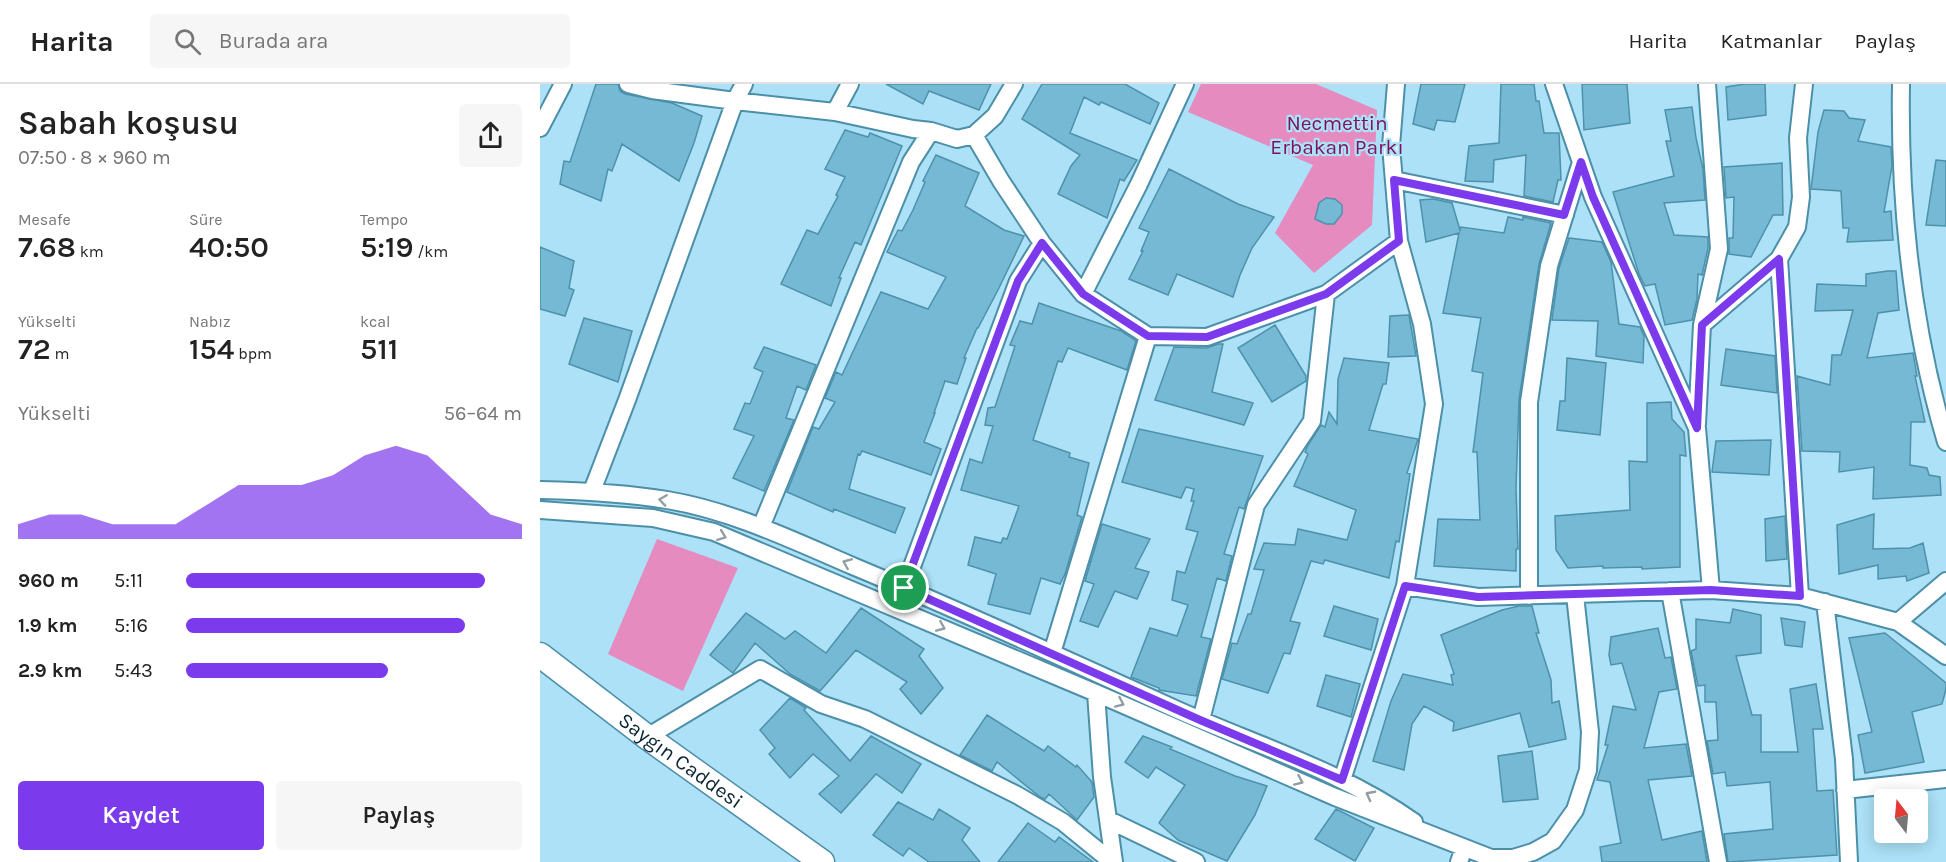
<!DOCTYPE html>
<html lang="tr">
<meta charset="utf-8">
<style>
:root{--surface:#fff;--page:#f6f6f6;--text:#222;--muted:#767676;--line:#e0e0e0;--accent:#7c3aed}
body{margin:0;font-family:Karla,sans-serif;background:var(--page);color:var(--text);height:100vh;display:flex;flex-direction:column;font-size:22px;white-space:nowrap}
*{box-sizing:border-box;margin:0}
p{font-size:20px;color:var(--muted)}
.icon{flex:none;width:33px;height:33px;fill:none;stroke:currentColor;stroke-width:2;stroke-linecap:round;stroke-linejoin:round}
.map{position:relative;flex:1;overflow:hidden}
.side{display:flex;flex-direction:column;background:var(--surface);width:540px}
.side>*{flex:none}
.needle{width:39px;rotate:344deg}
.fabs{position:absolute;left:1334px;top:705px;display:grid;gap:12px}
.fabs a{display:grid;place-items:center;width:54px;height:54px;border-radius:6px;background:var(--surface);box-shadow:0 3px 15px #0003;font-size:30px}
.pin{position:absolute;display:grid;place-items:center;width:51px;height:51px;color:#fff;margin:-26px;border:3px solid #fff;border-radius:50%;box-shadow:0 2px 6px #0007}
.round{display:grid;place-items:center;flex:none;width:63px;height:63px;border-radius:6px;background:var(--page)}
.head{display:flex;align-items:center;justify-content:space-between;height:102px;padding:0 18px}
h1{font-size:33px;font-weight:600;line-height:45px}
.metrics{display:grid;grid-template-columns:repeat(3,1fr);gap:9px;height:102px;padding:6px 18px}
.metrics div{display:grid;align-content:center}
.metrics b{font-size:30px;font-weight:600}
.metrics small{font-size:16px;font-weight:400}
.metrics p{font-size:16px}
.chart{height:168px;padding:12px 18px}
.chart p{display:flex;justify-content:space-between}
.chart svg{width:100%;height:108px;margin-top:6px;fill:var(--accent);opacity:.7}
.primary-button{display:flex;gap:12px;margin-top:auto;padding:12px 18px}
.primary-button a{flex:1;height:69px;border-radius:6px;background:var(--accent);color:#fff;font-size:24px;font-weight:600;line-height:69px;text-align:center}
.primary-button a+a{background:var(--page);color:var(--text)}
ul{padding:0 18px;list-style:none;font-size:20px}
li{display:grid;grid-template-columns:96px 72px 1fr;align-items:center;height:45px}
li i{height:15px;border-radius:8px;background:var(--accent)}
header{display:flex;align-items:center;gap:36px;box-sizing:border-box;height:84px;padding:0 30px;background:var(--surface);border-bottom:2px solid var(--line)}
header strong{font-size:28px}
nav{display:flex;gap:33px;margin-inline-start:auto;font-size:21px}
.search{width:420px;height:54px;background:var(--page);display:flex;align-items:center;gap:15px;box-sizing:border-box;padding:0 21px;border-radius:6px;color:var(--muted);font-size:22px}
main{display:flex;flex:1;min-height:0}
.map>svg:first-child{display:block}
</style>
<header>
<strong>Harita</strong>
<div class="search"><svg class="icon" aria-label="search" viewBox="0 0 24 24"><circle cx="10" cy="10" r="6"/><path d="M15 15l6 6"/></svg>Burada ara</div>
<nav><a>Harita</a><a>Katmanlar</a><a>Paylaş</a></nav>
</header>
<main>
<section class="side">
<div class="head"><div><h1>Sabah koşusu</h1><p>07:50 · 8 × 960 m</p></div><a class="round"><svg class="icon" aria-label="share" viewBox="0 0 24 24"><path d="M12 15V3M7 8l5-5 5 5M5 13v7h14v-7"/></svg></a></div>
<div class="metrics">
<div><p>Mesafe</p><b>7.68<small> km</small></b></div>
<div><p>Süre</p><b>40:50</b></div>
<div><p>Tempo</p><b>5:19<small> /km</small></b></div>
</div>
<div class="metrics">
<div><p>Yükselti</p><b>72<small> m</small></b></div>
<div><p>Nabız</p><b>154<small> bpm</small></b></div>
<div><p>kcal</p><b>511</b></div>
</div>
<div class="chart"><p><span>Yükselti</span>56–64 m</p>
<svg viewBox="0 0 160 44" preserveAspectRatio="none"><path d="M0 44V38L10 34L20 34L30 38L40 38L50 38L60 30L70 22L80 22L90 22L100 18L110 10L120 6L130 10L140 22L150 34L160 38V44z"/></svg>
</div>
<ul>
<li><b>960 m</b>5:11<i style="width:89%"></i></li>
<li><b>1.9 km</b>5:16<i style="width:83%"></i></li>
<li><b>2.9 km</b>5:43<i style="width:60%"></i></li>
</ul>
<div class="primary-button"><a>Kaydet</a><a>Paylaş</a></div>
</section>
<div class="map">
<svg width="1406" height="778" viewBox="0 0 1406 778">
<rect width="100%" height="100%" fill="#ace1f7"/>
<!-- green -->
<path fill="#e58bbf" d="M661 0H776L837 26 832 141 774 189 735 149 773 81 648 28Z
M117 455 198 484 143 607 68 570Z"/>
<!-- building -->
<path fill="#76b9d4" stroke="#4e91aa" stroke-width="1.5" d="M56 0H78L80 7 85 10 132 19 162 32 154 59 139 97 82 60 72 87 68 85 61 117 20 100 24 77 30 78Z
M346 0H451L439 26 389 7 383 20Z
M502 0H585L619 19 610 40 561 18 559 21 544 13 530 49 597 76 584 97 580 95 567 134 518 110 531 82 540 71 482 35Z
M881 0H925L915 38 897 36 894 46 873 40Z
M961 0H994L996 17H999L1004 49H1019L1021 96H1018L1013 118 984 112 986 71 954 76 953 98 925 97 929 62 959 59Z
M1042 0H1087L1090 39 1044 46Z
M1205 0H1225L1226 31 1188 36 1186 3Z
M1152 23 1156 54 1163 85 1165 116 1124 119 1134 151 1168 153V164L1162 191 1158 190 1157 215 1152 236 1125 241 1115 200 1105 202 1099 190 1073 108 1134 92 1126 57H1131L1125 26Z
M1284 26 1304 27 1309 34 1325 36 1318 57 1351 63 1352 82 1344 128 1351 127 1353 156 1307 158 1309 144H1303L1301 107 1271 105 1278 48Z
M305 46 328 53 330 49 362 62 321 161 315 158 299 194H301L291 222 241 200 267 146 278 150 298 112 296 111 305 93 285 85Z
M396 71 439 89 425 122 464 146 484 152 459 204 438 244H437L424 274H426L417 300 405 297 394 329H395L384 358 401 365 391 391 322 367 320 371 318 370 309 405 365 424 355 449 294 425 293 428 247 408 273 343 279 345 295 318 285 314 296 288 302 291 341 208 388 225 406 193 347 168 358 146 362 147 373 126 385 98 383 97Z
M1396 76 1406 77V142L1386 141Z
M1242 79 1243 131H1233L1211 173 1189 170V154H1193L1194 113 1186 114 1184 83Z
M629 85 698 120 734 133 712 164 700 191 693 213 637 190 628 211 589 195 603 167H601L609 148 599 144Z
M786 114 795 115 802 121V130L794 140H786L775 135 779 119Z
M893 115 912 119 920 146 921 143 964 149 968 133 983 136V133L1011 139 999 180 979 316 976 404 978 465H976V487L894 482 898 435 940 436 937 368H933L943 289 932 287 941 234 903 229 919 149 886 158 880 116Z
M1029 154 1062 158 1071 178 1079 240 1100 243 1104 252 1103 279 1056 272 1058 237 1012 236 1019 184Z
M0 163 34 177 29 204 34 206 25 232 0 225Z
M1348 187H1356L1359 226 1338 229 1327 274 1373 269 1377 292H1375L1385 338H1371L1370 381 1387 384 1389 391 1400 393 1401 411 1333 415 1334 383 1299 388 1300 368 1262 367 1257 292 1290 301 1292 271H1301L1313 226 1275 227 1277 200 1326 202V190Z
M499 219 581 247 596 257 587 286 528 264 522 278 518 277 493 356 530 369 529 373 549 379 537 431 542 433 525 490 520 500 501 494 490 530 448 520 456 490 428 481 435 453 461 459 463 454 467 455 479 422 421 406 430 375 442 379 453 342 445 341 448 324 455 323 475 262 470 261 480 237 492 240Z
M869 231 876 272 848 273 850 232Z
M44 234 92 247 78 298 29 280Z
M735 241 766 292V297L732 318 698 264Z
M678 260H683L672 308 713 319 704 341 615 316 634 263 667 264Z
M224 263 276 281 266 306 257 302 246 334 254 336 224 407 193 394 214 352 194 345 205 319 210 320 223 288 214 284Z
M1186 265 1235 272 1237 309 1181 301Z
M804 274 849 279 846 300H843L829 346 878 355 867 389 870 390 859 458 856 457 849 494 785 476 783 480 771 477 750 537 760 539 750 570 744 569 728 609 682 595 692 559 697 560 708 530H711L724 486 714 485 724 459 755 461 758 445 807 456 816 426 754 402 768 370 765 368 768 361 781 341 785 343 789 328 797 340 798 295Z
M1027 274 1066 279 1060 351 1017 346 1020 317H1025Z
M1131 318 1132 335 1144 348 1146 372 1140 371V483L1102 485V483L1063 484V482L1028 484 1016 466 1015 432 1090 426 1089 377 1107 378V319Z
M599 345 723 372 704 425 699 423 684 470 692 472 686 497 677 494 661 553 671 555 656 612 619 606V604L591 593 610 544 637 552 648 521 632 516 637 487 645 489 658 448 646 445 654 417H651L654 405 646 403 641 414 582 398Z
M1231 356 1229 391 1172 388 1176 357Z
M1334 430 1333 465 1370 464 1383 459 1389 489 1367 497 1366 492 1338 495V481L1299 490 1297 441Z
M1245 432 1247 475 1226 477 1225 435Z
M562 440 610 455 595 484 609 488 597 515 575 507 558 543 540 537 554 500 545 497Z
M794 522 838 535 831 566 784 552Z
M979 522H992L999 549H996L1011 596 1012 619 1019 617 1026 655 989 663 980 629 913 647 914 638 884 622 872 640 864 686 833 677 851 617 863 590 913 601 911 591 914 590 901 551 962 526Z
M321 524 384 565 379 572 403 604 381 630 360 605 367 598 316 566 280 607 250 590 215 559 193 589 170 571 206 529 245 555 255 547 286 569Z
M1193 525 1221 531V569L1196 572 1212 631H1221V668H1258L1250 605 1276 600 1283 645H1273L1277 707 1293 706 1297 771 1188 778 1184 750 1233 745 1230 698 1187 702 1185 688 1173 690 1167 657 1178 656 1176 618H1165V601L1158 602 1151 567 1156 565V535L1190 539Z
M1241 534 1265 538 1262 563 1245 561Z
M1118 544 1125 574 1131 573 1137 605 1119 608 1104 664 1146 660 1152 692 1108 696 1122 756 1162 747 1167 778H1062L1060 763 1081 759 1070 698 1057 696 1068 661H1065L1073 622 1096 626 1082 579 1071 581 1069 571 1071 553Z
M1345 549 1406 599V605L1402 620 1372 628 1384 678 1325 689 1318 651 1332 648 1309 554Z
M786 591 820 600 811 633 777 622Z
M250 614 266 624 264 626 310 677 331 652 381 680 362 709 336 690 301 729 279 710 299 692 273 670 250 694 229 670 235 664 220 646Z
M447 631 504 667 508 662 536 683 537 681 552 698 554 713 537 736 509 710 505 715 500 713 457 678 452 687 420 671Z
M603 652 632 663 630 665 695 692 727 702 715 731 687 777 638 756 619 739 645 701 616 683 608 694 585 678Z
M992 667 998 715 963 718 958 672Z
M358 718 393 736 399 725 430 744 422 756 440 778H389L369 764 363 772 333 751Z
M796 725 834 744 815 777 775 755Z
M488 739 515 758 519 753 553 778H458Z"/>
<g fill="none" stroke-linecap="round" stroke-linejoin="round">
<!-- street casing -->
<g stroke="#4c8fa8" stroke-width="20">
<path id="street" d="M88 0 112 6 195 17 295 28 373 45 391 47 417 55 434 51 455 32 474 0
M1014 0 1053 113 1157 344 1171 506
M1361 0C1359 120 1372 243 1406 358
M295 28 310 0
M0 44 23 0
M434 51 461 97 502 159 543 210 608 252 667 253 786 210
M854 96 1025 131
M1239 175 1260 512
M543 210 599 100 645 0
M1162 241 1239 175 1257 143 1261 113 1258 54 1264 0
M1157 340 1162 241 1179 165 1167 0
M0 406C42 407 85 409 127 416 193 427 254 457 315 483 421 527 526 575 631 623 712 660 801 686 874 738
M52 407 87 316 195 17 204 0
M0 426 113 434 174 448 556 609 795 713 951 774H973L993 768 1013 757 1035 726 1048 686 1050 648 1035 511
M221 443 371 78 391 47
M865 502 938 513 1171 506 1260 512 1358 538 1406 572
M364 504 478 197 502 159
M1130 507 1178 778
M989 512V318L1009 182 1041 78
M1285 518 1304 675 1309 778
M1358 538 1406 497
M512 569 608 252
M556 609 562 693 574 778
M661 636 716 421 772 337 786 210 859 157
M107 653 220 585 281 620 325 635 477 711 523 738 572 778
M802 696 865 502 894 320 882 240 859 157 851 62 856 0
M1305 706 1406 695
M569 736 656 778
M919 778 924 764"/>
</g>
<!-- secondary casing -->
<g stroke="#4c8fa8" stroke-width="27">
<g id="secondary">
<path id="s1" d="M0 571 107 653 282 778"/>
</g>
</g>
<!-- street -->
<use href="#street" stroke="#fff" stroke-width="16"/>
<!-- secondary -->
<use href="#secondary" stroke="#fff" stroke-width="24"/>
</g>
<!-- one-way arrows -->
<defs><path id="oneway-chevron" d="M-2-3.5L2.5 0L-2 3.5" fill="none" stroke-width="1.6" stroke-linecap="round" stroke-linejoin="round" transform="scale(1.5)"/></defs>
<g stroke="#919ea3">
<use href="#oneway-chevron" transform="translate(123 416) rotate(-172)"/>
<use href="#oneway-chevron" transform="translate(182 452) rotate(21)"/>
<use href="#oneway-chevron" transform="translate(307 479) rotate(-157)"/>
<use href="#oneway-chevron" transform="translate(401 543) rotate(23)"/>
<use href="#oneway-chevron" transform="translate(580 619) rotate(24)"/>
<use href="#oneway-chevron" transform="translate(759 697) rotate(24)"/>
<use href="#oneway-chevron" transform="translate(830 711) rotate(-152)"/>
</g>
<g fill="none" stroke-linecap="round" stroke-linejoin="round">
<!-- route casing -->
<g stroke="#fff" stroke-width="12">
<path id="route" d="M1041 78 1053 113 1157 344 1162 241 1239 175 1260 512 1171 506 938 513 865 502 802 696 660 636 364 504 478 197 502 159 543 210 608 252 667 253 786 210 859 157 854 96 1024 131Z"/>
</g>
<!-- route -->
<use href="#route" stroke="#7c3aed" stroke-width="8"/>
</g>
<g text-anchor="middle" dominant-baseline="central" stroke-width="4.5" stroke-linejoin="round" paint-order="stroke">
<!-- park labels -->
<g font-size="21" fill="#7d115b" stroke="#ace1f7">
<text x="797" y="39">Necmettin<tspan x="797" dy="24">Erbakan Parkı</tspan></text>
</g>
<!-- street labels -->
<g font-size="21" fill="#0b2732" stroke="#ace1f7">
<text stroke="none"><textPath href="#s1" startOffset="176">Saygın Caddesi</textPath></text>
</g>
</g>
</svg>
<div class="fabs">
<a><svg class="needle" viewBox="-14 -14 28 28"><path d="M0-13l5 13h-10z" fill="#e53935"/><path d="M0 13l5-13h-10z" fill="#767676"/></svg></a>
</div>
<div class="pin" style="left:364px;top:504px;background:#1e9e55"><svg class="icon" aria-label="arrive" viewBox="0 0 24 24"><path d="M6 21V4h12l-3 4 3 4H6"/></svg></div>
</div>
</main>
